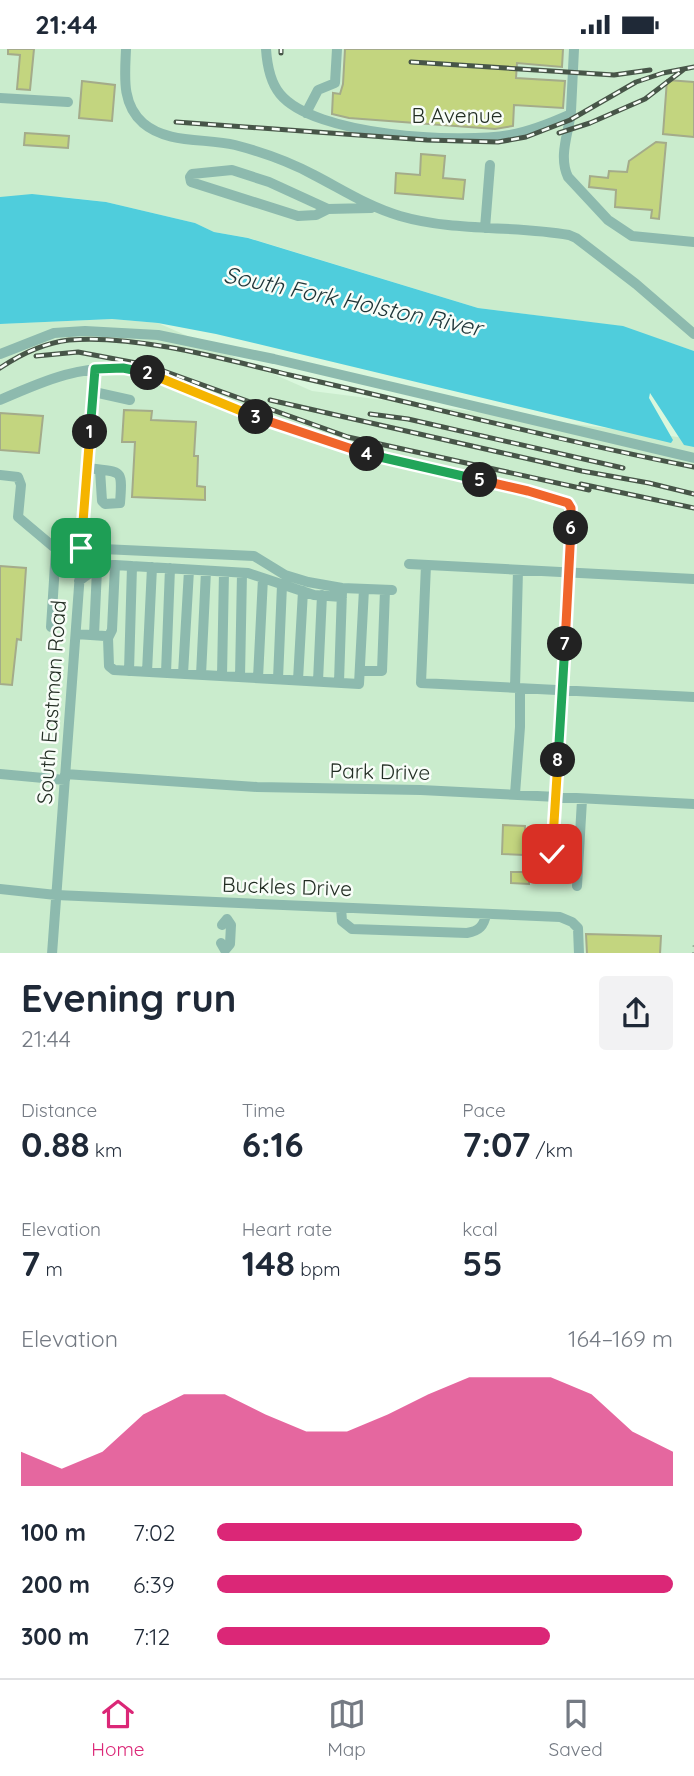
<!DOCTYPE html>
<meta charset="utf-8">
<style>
:root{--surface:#fff;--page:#f2f2f3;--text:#1f2937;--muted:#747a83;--line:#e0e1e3;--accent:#db2777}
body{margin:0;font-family:Quicksand,sans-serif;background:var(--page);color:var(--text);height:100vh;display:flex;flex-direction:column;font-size:26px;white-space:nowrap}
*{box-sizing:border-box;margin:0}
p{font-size:23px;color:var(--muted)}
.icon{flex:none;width:38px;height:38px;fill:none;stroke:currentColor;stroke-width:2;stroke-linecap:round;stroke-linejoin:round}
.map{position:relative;height:904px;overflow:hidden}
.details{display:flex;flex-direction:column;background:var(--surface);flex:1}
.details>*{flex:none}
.pin{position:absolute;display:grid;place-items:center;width:60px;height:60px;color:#fff;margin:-30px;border-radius:14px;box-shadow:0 4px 10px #0006}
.km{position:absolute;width:35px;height:35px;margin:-18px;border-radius:50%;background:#222;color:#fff;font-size:19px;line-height:35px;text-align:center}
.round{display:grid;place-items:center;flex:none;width:74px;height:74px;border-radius:7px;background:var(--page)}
.head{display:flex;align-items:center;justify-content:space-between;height:119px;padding:0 21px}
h1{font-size:38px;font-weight:800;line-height:52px}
.stats{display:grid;grid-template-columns:repeat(3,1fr);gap:10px;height:119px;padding:7px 21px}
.stats div{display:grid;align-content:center}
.stats b{font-size:35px;font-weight:800}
.stats small{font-size:19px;font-weight:400}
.stats p{font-size:19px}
.chart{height:196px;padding:14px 21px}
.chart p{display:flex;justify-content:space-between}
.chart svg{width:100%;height:126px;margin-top:7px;fill:var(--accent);opacity:.7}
ul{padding:0 21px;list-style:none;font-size:23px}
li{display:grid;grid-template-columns:112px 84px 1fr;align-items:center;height:52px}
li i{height:18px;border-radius:9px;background:var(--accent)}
.status{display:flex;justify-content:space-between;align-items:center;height:49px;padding:0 35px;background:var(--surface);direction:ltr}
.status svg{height:19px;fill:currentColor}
.dock{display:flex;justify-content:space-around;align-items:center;height:98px;border-top:2px solid var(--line);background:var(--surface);font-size:19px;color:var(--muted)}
.dock a{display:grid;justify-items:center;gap:4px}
.dock .selected{color:var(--accent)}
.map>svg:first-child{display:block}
</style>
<div class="status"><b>21:44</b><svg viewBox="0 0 49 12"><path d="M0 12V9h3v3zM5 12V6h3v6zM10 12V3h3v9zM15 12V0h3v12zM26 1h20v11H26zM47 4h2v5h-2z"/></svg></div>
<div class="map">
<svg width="694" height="905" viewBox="0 0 694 905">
<rect width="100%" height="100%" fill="#daf7dd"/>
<!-- built -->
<path fill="#caeccd" d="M0 0H694V302L620 277 478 259 249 189 214 183 195 174 106 153 62 148H0Z
M112 270 158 274 312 342 694 390V904H0V275Z"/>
<!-- water -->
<path fill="#4fcddc" d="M32 145 106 153 195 174 214 183 248 189 478 259 623 277 694 302V398L684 396 650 344 649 349 673 391 671 394 216 285 158 274 112 270 0 275V148Z"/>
<!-- building -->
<path fill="#c3d57f" stroke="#a4ab8a" stroke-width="2" d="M8 0H34L30 41 17 40 20 6 8 5Z
M345 0H563L562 18 517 14 516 29 565 32 563 59 514 56 513 77 495 80 349 69 332 65 333 44 340 45 343 35Z
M667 31 694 33V88L663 85Z
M82 32 115 36 112 72 79 69Z
M25 84 69 87 68 99 24 96Z
M656 93 666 94 659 170 651 169 652 161 615 158 616 141 589 138 590 127 608 129 609 122 627 123 629 112Z
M421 105 445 107 443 129 465 131 463 150 395 144 396 124 420 126Z
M124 361 152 362 151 371 196 373 194 407H198L197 437 205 438V451L132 448 135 393H122Z
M0 364 43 367 39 404 0 401Z
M0 517 26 519 21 591 17 590 12 636 0 635Z
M503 776 525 777 524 806 502 805Z
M511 823H529V835L511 834Z
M586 885 661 887 660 905H587Z"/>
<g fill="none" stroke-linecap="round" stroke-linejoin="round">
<!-- path -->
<path stroke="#9ab09c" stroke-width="2" stroke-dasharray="2 5" stroke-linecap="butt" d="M693 905 694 892"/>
<!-- minor -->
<path stroke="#8dbaae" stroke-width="10" d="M126 0C125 26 121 55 143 74 167 95 206 89 235 96 262 103 290 113 314 126 343 141 369 158 400 167 455 183 513 176 569 186L576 189 636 235 694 285
M266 0C267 15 270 33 280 45 314 87 459 95 510 86 531 82 551 74 571 65
M574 0C573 21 572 41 571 62 569 83 558 107 568 128L608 171 632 187 694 193
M0 49 68 53
M306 64 318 41 335 34 337 0
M328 160 316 166 298 167 191 133 190 128 192 125 232 121 269 133 328 160 371 159
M485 179 490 116
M0 305 54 284 85 282 158 286 274 310 694 409
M94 343 130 351
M0 351C43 332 86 313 135 321L287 380 339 397 528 442 568 455 571 459V468L552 805
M88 419C121 424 123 417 120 454L105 455 102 452 100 421
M0 426 18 428 21 436 18 468 56 500 51 578
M81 499 254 507 285 526 308 533 342 539 392 541
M409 515 694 530
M426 516 421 634 694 648
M79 532C89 524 102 515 115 516L248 524 314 546 342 548
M76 585 105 587 108 589 109 617 114 621 359 635 364 540
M94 586 97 520
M108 589 112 581 115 516
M129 622 132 517
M361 622H382L385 541
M147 623 152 518
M166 624 170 519
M183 625 189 521
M201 626 206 522
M222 627 224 523
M240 628 242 524
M258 629 263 529
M278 630 282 536
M298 631 303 542
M318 632 322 546
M339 633 342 542
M515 639 518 521
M0 725 65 731
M65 725 257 738 421 741 694 755
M515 745 520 678V639
M577 837 582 751
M0 840 56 846 560 868 572 873 578 879 579 905
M341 859 342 872 352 880 467 884C479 882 484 877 486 865
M221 894 225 901 230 895 231 876 227 870 222 876
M52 905 95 320"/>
<!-- rail casing -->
<g stroke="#475548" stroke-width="5">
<path id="rail" d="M281 4V0
M411 13 614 26 650 21
M176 73 427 91 498 93 526 88 570 71 636 33 663 24 694 18
M559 84 590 74 645 50 683 21
M36 307 78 303 147 316 348 388 589 441
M0 319C21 305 44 294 69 291 136 285 228 311 294 327 427 357 560 392 694 418
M270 351 582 422 649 434 694 445
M370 365 408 370 623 419
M581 435 694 459"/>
</g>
<!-- rail -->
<use href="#rail" stroke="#f8fdf8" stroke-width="2.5" stroke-dasharray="8" stroke-linecap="butt"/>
</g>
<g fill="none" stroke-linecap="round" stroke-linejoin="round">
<!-- split-1 casing -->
<g stroke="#fff" stroke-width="14">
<path id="split-1" d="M81 499 90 383"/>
</g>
<!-- split-2 casing -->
<g stroke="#fff" stroke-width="14">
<path id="split-2" d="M90 383 95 320 123 319 148 324"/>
</g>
<!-- split-3 casing -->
<g stroke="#fff" stroke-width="14">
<path id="split-3" d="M148 324 256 368"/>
</g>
<!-- split-4 casing -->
<g stroke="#fff" stroke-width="14">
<path id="split-4" d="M256 368 367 405"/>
</g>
<!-- split-5 casing -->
<g stroke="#fff" stroke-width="14">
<path id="split-5" d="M367 405 480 431"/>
</g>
<!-- split-6 casing -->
<g stroke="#fff" stroke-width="14">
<path id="split-6" d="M480 431 528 442 568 454 571 459V479"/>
</g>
<!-- split-7 casing -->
<g stroke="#fff" stroke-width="14">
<path id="split-7" d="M565 595 571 479"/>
</g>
<!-- split-8 casing -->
<g stroke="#fff" stroke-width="14">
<path id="split-8" d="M558 711 565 595"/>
</g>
<!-- split-9 casing -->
<g stroke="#fff" stroke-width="14">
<path id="split-9" d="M552 805 558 711"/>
</g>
<!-- split-1 -->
<use href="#split-1" stroke="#f5b400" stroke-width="9"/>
<!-- split-2 -->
<use href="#split-2" stroke="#22a559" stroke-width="9"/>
<!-- split-3 -->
<use href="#split-3" stroke="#f5b400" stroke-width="9"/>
<!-- split-4 -->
<use href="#split-4" stroke="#f0652b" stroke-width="9"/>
<!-- split-5 -->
<use href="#split-5" stroke="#22a559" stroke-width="9"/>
<!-- split-6 -->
<use href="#split-6" stroke="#f0652b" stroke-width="9"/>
<!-- split-7 -->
<use href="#split-7" stroke="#f0652b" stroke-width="9"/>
<!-- split-8 -->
<use href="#split-8" stroke="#22a559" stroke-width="9"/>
<!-- split-9 -->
<use href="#split-9" stroke="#f5b400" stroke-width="9"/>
</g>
<g text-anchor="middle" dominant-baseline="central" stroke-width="5" stroke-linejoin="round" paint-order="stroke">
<!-- street labels -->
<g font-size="21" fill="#232e24" stroke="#f8fdf8">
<text x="457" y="66">B Avenue</text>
<text transform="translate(51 653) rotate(-86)">South Eastman Road</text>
<text transform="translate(380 722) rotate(1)">Park Drive</text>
<text transform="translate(287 837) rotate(2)">Buckles Drive</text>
</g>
<!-- water labels -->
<g font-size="23" font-style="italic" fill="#1e3437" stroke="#f8fdf8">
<text transform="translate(353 252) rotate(12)">South Fork Holston River</text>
</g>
</g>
</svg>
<div class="pin" style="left:81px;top:499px;background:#1e9e55"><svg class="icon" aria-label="arrive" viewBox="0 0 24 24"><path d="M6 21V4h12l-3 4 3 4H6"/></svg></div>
<div class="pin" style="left:552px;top:805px;background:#d93025"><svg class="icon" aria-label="check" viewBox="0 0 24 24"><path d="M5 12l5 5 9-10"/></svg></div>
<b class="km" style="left:90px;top:383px">1</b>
<b class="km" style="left:148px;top:324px">2</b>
<b class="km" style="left:256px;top:368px">3</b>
<b class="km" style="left:367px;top:405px">4</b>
<b class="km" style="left:480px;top:431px">5</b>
<b class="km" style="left:571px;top:479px">6</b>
<b class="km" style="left:565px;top:595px">7</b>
<b class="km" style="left:558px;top:711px">8</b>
</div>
<section class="details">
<div class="head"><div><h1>Evening run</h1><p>21:44</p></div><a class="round"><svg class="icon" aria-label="share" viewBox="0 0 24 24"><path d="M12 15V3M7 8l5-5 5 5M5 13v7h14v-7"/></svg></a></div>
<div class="stats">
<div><p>Distance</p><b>0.88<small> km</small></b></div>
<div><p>Time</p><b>6:16</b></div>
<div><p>Pace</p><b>7:07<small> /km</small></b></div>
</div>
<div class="stats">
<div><p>Elevation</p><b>7<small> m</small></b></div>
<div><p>Heart rate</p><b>148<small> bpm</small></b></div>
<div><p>kcal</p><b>55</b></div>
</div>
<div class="chart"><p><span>Elevation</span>164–169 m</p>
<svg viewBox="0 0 160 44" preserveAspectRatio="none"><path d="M0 44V32L10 38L20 32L30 19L40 12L50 12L60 19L70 25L80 25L90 19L100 12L110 6L120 6L130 6L140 12L150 25L160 32V44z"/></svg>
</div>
<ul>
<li><b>100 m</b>7:02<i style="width:80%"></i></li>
<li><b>200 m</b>6:39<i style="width:100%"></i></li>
<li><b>300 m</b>7:12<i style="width:73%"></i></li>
</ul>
</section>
<nav class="dock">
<a class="selected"><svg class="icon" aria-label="home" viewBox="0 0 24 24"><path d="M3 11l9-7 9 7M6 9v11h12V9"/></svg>Home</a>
<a><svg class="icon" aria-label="map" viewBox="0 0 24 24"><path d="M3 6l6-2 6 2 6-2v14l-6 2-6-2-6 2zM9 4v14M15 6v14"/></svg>Map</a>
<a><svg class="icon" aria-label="saved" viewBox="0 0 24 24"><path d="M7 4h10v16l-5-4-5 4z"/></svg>Saved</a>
</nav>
